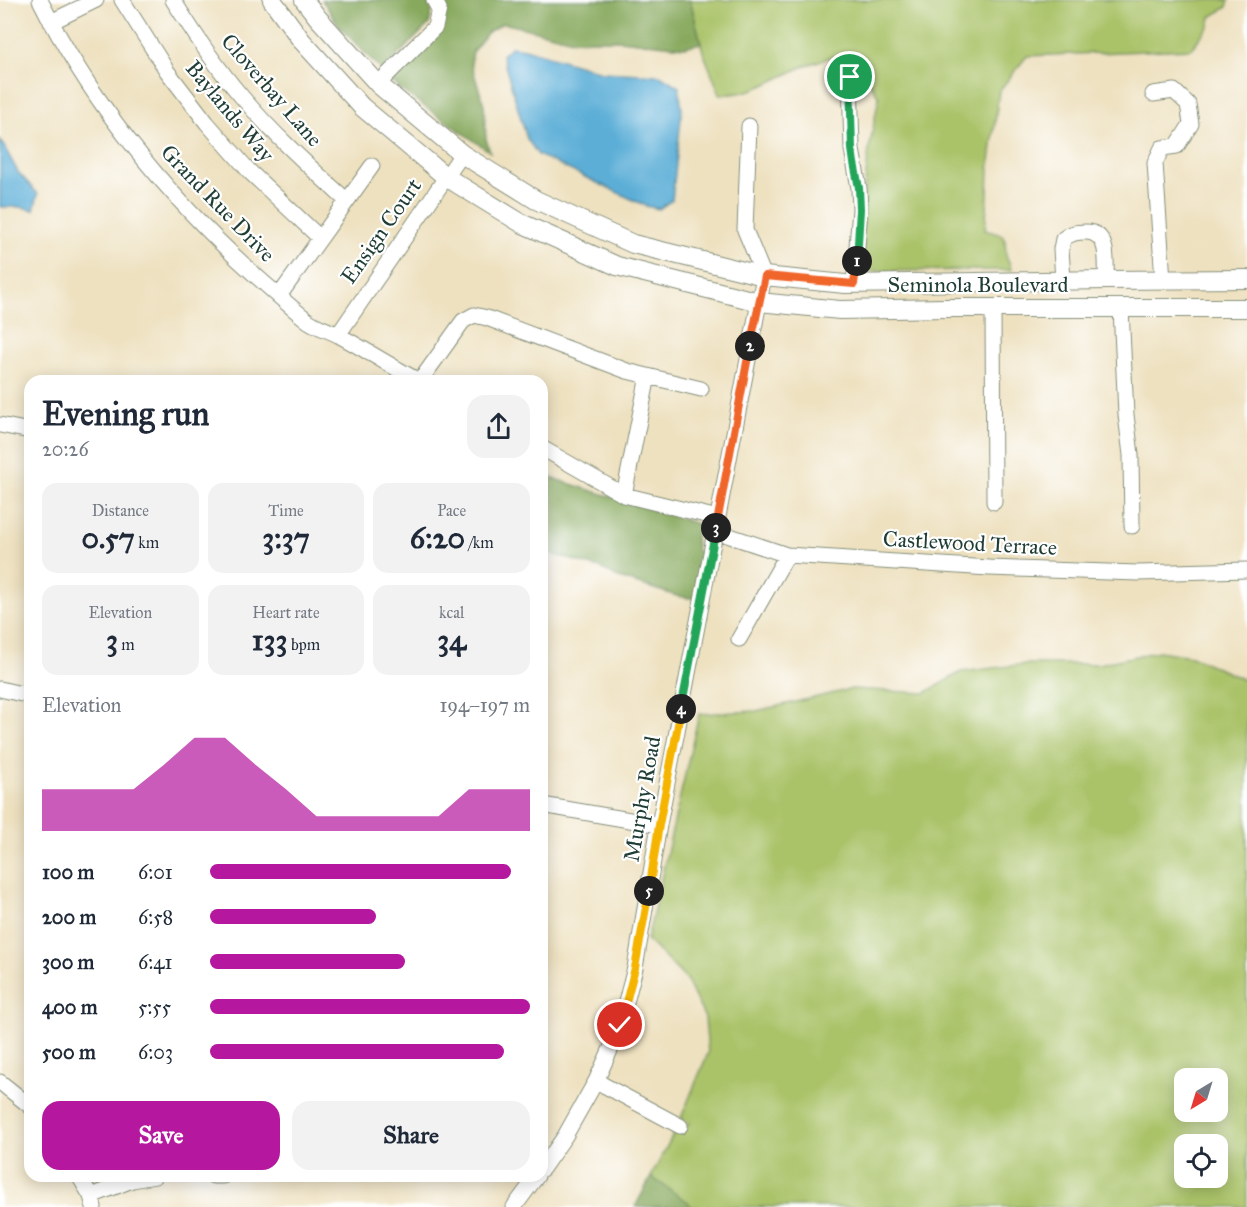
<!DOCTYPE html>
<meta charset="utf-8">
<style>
:root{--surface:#fff;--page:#f2f2f3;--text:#1f2937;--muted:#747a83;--accent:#b5179e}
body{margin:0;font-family:"IM FELL Great Primer",serif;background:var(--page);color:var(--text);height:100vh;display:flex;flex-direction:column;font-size:22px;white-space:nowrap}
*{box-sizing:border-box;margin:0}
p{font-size:20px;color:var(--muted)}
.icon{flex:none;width:33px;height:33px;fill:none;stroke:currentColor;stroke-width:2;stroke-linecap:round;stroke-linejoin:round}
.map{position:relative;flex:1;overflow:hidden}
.panel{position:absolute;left:24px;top:375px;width:524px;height:807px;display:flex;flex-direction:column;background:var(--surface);border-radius:18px;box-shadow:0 3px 15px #0003}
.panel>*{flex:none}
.needle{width:39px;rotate:218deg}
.controls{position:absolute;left:1174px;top:1068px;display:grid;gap:12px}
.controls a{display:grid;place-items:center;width:54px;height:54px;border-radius:12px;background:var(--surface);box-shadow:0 3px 15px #0003;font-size:30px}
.pin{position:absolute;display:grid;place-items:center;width:51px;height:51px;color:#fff;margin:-26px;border:3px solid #fff;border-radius:50%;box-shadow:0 2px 6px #0007}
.km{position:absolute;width:30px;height:30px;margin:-15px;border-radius:50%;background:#222;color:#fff;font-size:16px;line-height:30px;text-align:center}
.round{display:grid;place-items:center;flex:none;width:63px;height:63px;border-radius:18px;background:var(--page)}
.overview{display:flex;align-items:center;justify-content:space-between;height:102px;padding:0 18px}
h1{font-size:33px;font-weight:700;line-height:45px}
.stats{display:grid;grid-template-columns:repeat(3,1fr);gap:9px;height:102px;padding:6px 18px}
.stats div{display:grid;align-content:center;border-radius:15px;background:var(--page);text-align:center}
.stats b{font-size:30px;font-weight:700}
.stats small{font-size:16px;font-weight:400}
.stats p{font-size:16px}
.chart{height:168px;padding:12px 18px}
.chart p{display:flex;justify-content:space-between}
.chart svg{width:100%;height:108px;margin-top:6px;fill:var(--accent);opacity:.7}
.primary-button{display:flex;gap:12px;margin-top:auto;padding:12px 18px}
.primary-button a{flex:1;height:69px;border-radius:18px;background:var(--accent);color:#fff;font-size:24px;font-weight:700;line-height:69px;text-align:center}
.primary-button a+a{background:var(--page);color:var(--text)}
ul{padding:0 18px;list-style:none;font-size:20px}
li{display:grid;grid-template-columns:96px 72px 1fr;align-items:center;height:45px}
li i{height:15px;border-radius:8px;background:var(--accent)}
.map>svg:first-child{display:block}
</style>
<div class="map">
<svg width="1247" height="1207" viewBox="0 0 1247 1207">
<rect width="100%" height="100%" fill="#fff"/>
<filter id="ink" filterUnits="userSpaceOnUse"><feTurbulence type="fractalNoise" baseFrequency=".0167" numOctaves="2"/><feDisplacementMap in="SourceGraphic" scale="12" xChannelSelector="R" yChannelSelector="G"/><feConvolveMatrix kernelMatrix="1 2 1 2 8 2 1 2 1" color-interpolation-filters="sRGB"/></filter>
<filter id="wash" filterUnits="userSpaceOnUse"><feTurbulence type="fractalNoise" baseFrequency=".008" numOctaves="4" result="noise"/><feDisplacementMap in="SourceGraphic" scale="24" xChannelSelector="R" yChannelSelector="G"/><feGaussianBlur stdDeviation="1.35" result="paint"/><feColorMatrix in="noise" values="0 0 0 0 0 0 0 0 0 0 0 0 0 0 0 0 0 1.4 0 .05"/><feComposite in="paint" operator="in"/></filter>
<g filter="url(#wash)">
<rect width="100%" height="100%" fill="#eee1c0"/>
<!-- green -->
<path fill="#aac369" stroke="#64804e" stroke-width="1.5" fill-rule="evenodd" d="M690 0H1229L1227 7 1211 17 1209 26 1191 49 1027 56 999 91 989 169 988 195 985 230 1002 235 1005 240 1006 255 1010 265 1011 270 860 271 865 184 869 149 879 97 866 77 832 57C821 60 810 64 800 68 773 80 751 96 720 94L703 52Z
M1159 651 1191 656 1242 679 1247 683V1207H691L687 1202 651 1177 675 1131 682 1134 689 1123 681 1118 708 1053 705 1018 686 979 647 940 699 714 756 711 852 689 925 693 961 672 1027 664H1099ZM1185 1078H1218V1112H1185ZM1185 1144H1218V1178H1185Z"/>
<!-- forest -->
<path fill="#87a95d" stroke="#537348" stroke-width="1.5" d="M322 0H426L432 11 429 24 382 71 340 27Z
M442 0H690L701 43 684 47 619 40H573L503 23 488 32 473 51 471 64 484 105 486 139 490 152 401 90 391 80 439 31Z
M542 475 698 524 695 538 697 552 705 554 696 599 677 596 616 577 603 569 542 551Z
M651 1177 688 1202 691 1207H635Z"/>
<!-- water -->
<path fill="#5baed7" stroke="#3d7686" stroke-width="1.5" d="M511 47 525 49 602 72 660 75 679 87 682 110 672 200 659 209 646 206 538 155 527 139 502 55Z
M0 139 18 172 38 194 34 210 21 207H0Z"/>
</g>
<g filter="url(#ink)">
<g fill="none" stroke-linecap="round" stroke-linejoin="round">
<!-- minor casing -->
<g stroke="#868f7a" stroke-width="17">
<path id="minor" d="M40 0C93 106 167 196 255 275 272 290 289 306 307 320 316 327 329 330 340 336 366 350 392 367 419 381
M122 0 167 71 207 123 250 172 320 238
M173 0C194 33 216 67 242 97 274 135 311 168 347 201
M51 22 96 0
M850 77 852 149 859 188 860 209 854 284
M378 84 435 27 439 9 434 0
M1153 94 1174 91 1188 104 1191 124 1177 146 1162 148 1155 163 1163 280
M1063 280 1061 249 1063 239C1071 233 1076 232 1086 232 1110 232 1106 263 1106 280
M279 296 372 166
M993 308 994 502
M1121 308 1126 415 1131 455 1132 526
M338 335 462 154
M420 381 463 321 474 315 487 318 627 371 701 389
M0 425 30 431
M542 448 624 495 718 518
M624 495 648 376
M715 531 787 555
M739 639 787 555 989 568 1138 573 1247 570
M0 689 30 696
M542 805 659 825
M596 1081 680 1126
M0 1082 30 1106
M542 1169 565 1136 596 1081 612 1046 620 1025 635 968 659 825 764 276 745 230 749 126
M79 1176 91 1196 94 1207
M213 1176H223
M91 1196 132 1180 155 1176
M514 1207 537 1176"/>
</g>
<!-- major casing -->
<g stroke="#868f7a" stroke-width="20">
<path id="major" d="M272 0 302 41 362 107 446 177 521 223 617 266 759 302 840 310 945 308H1247
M304 0 318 18 378 84 462 154 536 200 633 244 764 276 845 284 1106 280 1247 279"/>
</g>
<!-- minor -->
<use href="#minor" stroke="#fff" stroke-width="15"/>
<!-- major -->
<use href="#major" stroke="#fff" stroke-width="18"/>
</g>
</g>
<g fill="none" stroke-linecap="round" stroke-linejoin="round" filter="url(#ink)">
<!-- split-1 casing -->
<g stroke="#fff" stroke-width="12">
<path id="split-1" d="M850 77 852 149 854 163 859 188 860 209 857 261"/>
</g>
<!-- split-2 casing -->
<g stroke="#fff" stroke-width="12">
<path id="split-2" d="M750 346 765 276 854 284 857 261"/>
</g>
<!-- split-3 casing -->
<g stroke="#fff" stroke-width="12">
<path id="split-3" d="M716 528 750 346"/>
</g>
<!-- split-4 casing -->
<g stroke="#fff" stroke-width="12">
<path id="split-4" d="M681 709 716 528"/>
</g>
<!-- split-5 casing -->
<g stroke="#fff" stroke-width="12">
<path id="split-5" d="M649 891 659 825 681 709"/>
</g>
<!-- split-6 casing -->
<g stroke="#fff" stroke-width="12">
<path id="split-6" d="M620 1025 635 968 649 891"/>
</g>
<!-- split-1 -->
<use href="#split-1" stroke="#22a559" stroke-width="8"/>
<!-- split-2 -->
<use href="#split-2" stroke="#f0652b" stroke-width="8"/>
<!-- split-3 -->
<use href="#split-3" stroke="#f0652b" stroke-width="8"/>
<!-- split-4 -->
<use href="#split-4" stroke="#22a559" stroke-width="8"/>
<!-- split-5 -->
<use href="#split-5" stroke="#f5b400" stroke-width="8"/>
<!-- split-6 -->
<use href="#split-6" stroke="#f5b400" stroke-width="8"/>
</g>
<g text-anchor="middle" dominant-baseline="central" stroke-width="4.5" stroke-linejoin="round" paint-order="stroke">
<!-- street labels -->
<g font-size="22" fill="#1f3d34" stroke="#fff">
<text transform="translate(272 90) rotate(49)">Cloverbay Lane</text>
<text transform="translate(230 111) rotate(50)">Baylands Way</text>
<text transform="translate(218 203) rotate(46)">Grand Rue Drive</text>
<text transform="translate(381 231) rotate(-55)">Ensign Court</text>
<text x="978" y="284">Seminola Boulevard</text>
<text transform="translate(970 543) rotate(3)">Castlewood Terrace</text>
<text transform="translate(642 799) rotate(-80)">Murphy Road</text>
</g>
</g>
</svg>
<div class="controls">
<a><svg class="needle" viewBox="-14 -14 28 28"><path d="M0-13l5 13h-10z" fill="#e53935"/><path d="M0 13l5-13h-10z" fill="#747a83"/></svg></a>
<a><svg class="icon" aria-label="locate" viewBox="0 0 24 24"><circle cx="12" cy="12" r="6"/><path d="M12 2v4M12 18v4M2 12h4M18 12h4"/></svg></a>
</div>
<div class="pin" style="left:850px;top:77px;background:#1e9e55"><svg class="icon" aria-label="arrive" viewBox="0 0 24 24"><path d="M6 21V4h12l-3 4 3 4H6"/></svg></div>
<div class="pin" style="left:620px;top:1025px;background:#d93025"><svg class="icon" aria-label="check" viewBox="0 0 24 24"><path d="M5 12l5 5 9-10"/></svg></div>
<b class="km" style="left:857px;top:261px">1</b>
<b class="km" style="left:750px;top:346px">2</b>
<b class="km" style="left:716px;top:528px">3</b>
<b class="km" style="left:681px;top:709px">4</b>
<b class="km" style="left:649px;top:891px">5</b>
<section class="panel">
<div class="overview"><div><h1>Evening run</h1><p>20:26</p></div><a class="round"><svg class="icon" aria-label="share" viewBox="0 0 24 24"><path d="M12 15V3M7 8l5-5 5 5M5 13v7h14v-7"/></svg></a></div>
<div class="stats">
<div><p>Distance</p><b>0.57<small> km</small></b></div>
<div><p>Time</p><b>3:37</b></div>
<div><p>Pace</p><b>6:20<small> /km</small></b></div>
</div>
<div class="stats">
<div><p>Elevation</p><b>3<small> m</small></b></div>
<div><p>Heart rate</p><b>133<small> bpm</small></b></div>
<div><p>kcal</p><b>34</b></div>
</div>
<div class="chart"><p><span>Elevation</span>194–197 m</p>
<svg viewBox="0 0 160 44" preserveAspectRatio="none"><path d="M0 44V27L10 27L20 27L30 27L40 17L50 6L60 6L70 17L80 27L90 38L100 38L110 38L120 38L130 38L140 27L150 27L160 27V44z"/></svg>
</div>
<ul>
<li><b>100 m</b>6:01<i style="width:94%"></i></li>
<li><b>200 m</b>6:58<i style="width:52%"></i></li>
<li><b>300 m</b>6:41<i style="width:61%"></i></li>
<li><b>400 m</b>5:55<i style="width:100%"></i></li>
<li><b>500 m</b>6:03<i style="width:92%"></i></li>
</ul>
<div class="primary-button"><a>Save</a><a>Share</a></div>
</section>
</div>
